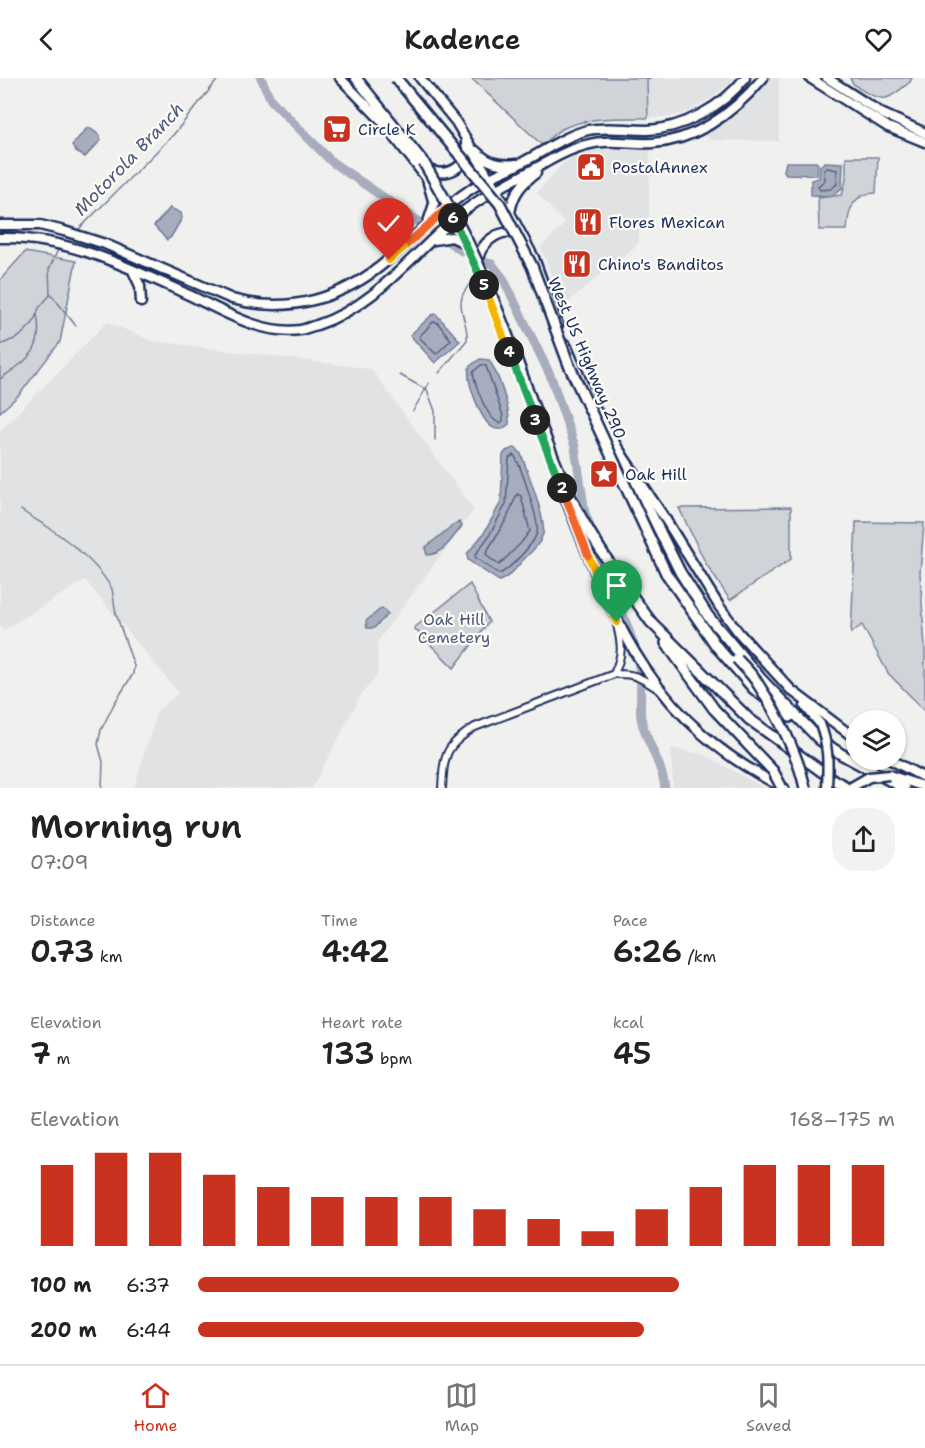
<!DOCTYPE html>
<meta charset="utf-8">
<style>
:root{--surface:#fff;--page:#f2f2f2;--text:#222;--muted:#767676;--line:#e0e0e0;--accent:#c8321e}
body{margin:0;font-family:"Shantell Sans",sans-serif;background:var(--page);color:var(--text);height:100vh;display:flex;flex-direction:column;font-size:22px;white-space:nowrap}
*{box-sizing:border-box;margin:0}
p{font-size:20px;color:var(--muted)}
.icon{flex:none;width:33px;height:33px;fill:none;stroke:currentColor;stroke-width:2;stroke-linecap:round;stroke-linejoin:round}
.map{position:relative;height:710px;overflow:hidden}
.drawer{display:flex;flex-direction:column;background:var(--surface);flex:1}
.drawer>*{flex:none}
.fabs{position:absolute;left:846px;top:632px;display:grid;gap:12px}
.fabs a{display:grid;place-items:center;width:60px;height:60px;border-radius:50%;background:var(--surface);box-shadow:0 2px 4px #0004;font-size:30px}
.pin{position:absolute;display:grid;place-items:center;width:51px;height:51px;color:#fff;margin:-62px -26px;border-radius:50% 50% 50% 0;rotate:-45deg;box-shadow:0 0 6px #0007}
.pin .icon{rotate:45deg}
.km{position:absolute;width:30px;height:30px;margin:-15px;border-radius:50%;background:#222;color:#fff;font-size:16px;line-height:30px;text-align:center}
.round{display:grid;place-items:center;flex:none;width:63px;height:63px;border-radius:24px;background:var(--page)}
.headline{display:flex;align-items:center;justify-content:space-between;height:102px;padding:0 30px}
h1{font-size:33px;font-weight:600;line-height:45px}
.metrics{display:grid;grid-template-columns:repeat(3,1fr);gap:9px;height:102px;padding:6px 30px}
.metrics div{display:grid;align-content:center}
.metrics b{font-size:30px;font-weight:600}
.metrics small{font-size:16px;font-weight:400}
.metrics p{font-size:16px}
.chart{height:168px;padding:12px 30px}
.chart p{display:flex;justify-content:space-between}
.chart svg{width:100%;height:108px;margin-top:6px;stroke:var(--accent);stroke-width:6}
ul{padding:0 30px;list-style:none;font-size:20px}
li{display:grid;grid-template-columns:96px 72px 1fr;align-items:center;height:45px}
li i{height:15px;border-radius:8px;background:var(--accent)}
header{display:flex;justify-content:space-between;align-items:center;height:78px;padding:0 30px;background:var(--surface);font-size:27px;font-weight:600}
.tab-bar{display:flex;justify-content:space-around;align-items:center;height:84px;border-top:2px solid var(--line);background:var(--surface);font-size:16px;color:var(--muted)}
.tab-bar a{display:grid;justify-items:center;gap:3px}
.tab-bar .selected{color:var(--accent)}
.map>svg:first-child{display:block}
</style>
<header><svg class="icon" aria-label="back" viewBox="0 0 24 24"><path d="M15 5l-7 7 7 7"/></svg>Kadence<svg class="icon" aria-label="heart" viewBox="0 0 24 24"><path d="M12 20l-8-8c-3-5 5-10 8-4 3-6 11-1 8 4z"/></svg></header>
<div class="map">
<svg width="925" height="710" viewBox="0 0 925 710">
<rect width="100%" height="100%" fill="#f0f0ee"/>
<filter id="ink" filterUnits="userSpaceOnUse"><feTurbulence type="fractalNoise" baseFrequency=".0167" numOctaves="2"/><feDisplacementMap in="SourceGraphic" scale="12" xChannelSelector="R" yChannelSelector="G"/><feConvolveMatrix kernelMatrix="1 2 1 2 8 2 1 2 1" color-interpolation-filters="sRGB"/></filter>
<g filter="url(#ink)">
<!-- built -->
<path fill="#e0e2e3" d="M647 0H737L710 21 688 34 669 39 648 40Z
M771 0H779V63L712 62 708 60 707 56 734 39 753 22Z
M650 71 649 138 639 154 638 166 563 228 541 169 565 146 537 115 561 87 579 75 593 72Z
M107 244 153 263 371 291 474 432 377 564 378 595 361 617 312 710H134L157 633 179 615 85 502 4 552 0 547V353Z
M671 670 705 677 764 710H673Z"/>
<!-- green -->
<path fill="#d0d3d8" stroke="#76819b" stroke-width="1.5" d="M471 0H651L647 2 648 40C620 40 587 38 560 52 554 55 548 63 543 68Z
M850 0H912L910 4C903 9 894 18 886 20 877 22 852 9 850 0Z
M846 79H878L876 115C853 115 848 132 847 152H819L818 120 842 117 846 101Z
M25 174 76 183 60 264 19 317 0 334V202Z
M791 429V481L730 522 706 486 679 430Z
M856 444 924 445 920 495 925 570V633L888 595 862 547 851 555Z
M470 506 489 544 454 590 414 550Z"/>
<!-- water -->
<path fill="#a7adbd" stroke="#6f7b97" stroke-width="1.5" d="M88 49 98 56 101 62 85 79 76 74 72 67Z
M786 84H816L818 86 817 97 786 96 784 93Z
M825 84 843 85 842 110 831 118 811 117V102L819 100 820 88Z
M170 130 181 135 182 140 171 159 167 162 154 148Z
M436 236 460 263 435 285 410 257 432 237Z
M480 281 489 282C498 296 510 328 509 346L502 351C497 351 496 352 492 349 481 342 464 300 470 288Z
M514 370 517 371 521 376C527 392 547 442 543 456 540 467 530 475 523 482 516 490 509 500 499 503L468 482 467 476 484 455 501 424 503 377 506 373Z
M459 444 462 448C453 459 443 477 427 477L425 470 453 447Z
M382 530 388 536 374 550H367L366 543Z"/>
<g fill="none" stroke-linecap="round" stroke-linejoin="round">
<!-- shore -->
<path stroke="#536184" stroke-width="1.5" d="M827 90 837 92V106L831 111 820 112 818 108 825 102 824 92Z
M433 244H437L451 262 436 276 419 259Z
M481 287 486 288 503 338V343L500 345C487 342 475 307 473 294Z
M514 377C520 386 540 444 537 454 535 465 509 492 499 496L476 480 475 477 489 458 506 426 509 380Z
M517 416 521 418 530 453 521 465 499 487 487 478 486 475 507 440Z"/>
<!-- stream -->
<path stroke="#6f7b97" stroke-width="1.5" d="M79 151 174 56 219 0
M51 216 76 248
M0 267 19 259 33 245 39 230 50 217 49 191 58 172
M439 295 467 262C469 248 458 234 462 219 464 211 473 204 477 195
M400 297 425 311
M0 301C28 281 44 274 37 236
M426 309 435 333V362
M413 333 429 305
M21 432C29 438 36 442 45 447 69 463 98 486 112 511L116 536 134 588 133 596 114 626 101 652 98 666 103 684 102 710"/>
<!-- river -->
<path stroke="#a7adbd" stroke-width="9" d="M261 0 271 22 332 84 462 173
M481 183 492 186 503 200 551 299 575 369 585 435 591 451
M596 467C609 509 631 546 639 589 643 606 639 624 641 640 646 665 662 684 665 710"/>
<!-- minor casing -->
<g stroke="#1b2f5e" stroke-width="10">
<path id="minor" d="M614 596C623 576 622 568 617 547
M442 710C444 676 445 668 475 649L614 596C635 595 641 600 658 611"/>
</g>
<!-- major casing -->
<g stroke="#1b2f5e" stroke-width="13">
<path id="major" d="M340 0 383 44 435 111
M420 0 456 44 510 135 534 180 558 247
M810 0 888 49 925 64
M827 0 883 36 925 55
M476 73C488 85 499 88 516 86
M426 91C448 101 470 89 466 64
M428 105 434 126 428 144
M510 135C513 116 521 106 536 95
M0 147H40L64 153 105 166 232 221C289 237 344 220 388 182 422 154 451 119 490 100 501 94 513 90 523 84 545 73 564 58 588 52 608 48 627 52 647 52 683 51 723 28 745 0
M0 160C67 158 130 190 189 217 223 233 261 257 300 252 306 251 312 248 317 247 376 228 413 175 459 137 485 116 516 101 545 85 562 75 583 65 604 64 620 63 637 66 653 65 699 62 735 33 763 0
M434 162 452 159 466 166
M478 186C477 167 500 148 518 157
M133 193 140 208 141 224
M566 267 588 318 620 374 666 442 719 528 739 555 791 612 856 661
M558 401C612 537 643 639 784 710
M805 628 820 646
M889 681 925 700
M889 697 925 709"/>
</g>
<!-- highway casing -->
<g stroke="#1b2f5e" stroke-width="14">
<path id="highway" d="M356 0 424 85
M620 374 680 494 708 538 761 601 818 660
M666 495 717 569 754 611 790 639
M651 544 749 641 835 703 849 710
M666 565 714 631
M820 662 841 676 904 710"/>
</g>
<!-- minor -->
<use href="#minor" stroke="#fdfcf7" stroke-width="6"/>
<!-- major -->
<use href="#major" stroke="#fdfcf7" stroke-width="8"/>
<!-- highway -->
<use href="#highway" stroke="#fdfcf7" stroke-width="9"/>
<!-- major-bridge casing -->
<g stroke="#1b2f5e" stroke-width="13" stroke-linecap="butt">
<path id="major-bridge" d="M820 646C829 669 828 685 827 710
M850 710 869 699 889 697"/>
</g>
<!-- highway-bridge casing -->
<g stroke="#1b2f5e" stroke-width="14" stroke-linecap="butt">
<path id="highway-bridge" d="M396 0 500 126 532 188 569 287 666 495
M424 85C446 123 468 161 485 202 518 276 539 356 576 430 597 470 624 507 651 544
M737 581C744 589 753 597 758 606 777 635 798 677 805 710
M714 631 773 693 782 710"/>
</g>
<!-- major-bridge -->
<use href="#major-bridge" stroke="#fdfcf7" stroke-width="8"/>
<!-- highway-bridge -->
<use href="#highway-bridge" stroke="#fdfcf7" stroke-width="9"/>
</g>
</g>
<g fill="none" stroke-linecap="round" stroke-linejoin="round" filter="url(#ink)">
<!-- split-1 casing -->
<g stroke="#fff" stroke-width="12">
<path id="split-1" d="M588 477 617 544"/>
</g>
<!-- split-2 casing -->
<g stroke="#fff" stroke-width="12">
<path id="split-2" d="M562 410 588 477"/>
</g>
<!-- split-3 casing -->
<g stroke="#fff" stroke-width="12">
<path id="split-3" d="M535 342 562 410"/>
</g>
<!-- split-4 casing -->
<g stroke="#fff" stroke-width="12">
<path id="split-4" d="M509 274 535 342"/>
</g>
<!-- split-5 casing -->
<g stroke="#fff" stroke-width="12">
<path id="split-5" d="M484 207 509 274"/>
</g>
<!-- split-6 casing -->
<g stroke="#fff" stroke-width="12">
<path id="split-6" d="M453 140 484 207"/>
</g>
<!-- split-7 casing -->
<g stroke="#fff" stroke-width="12">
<path id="split-7" d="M403 170 447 130 453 140"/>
</g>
<!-- split-8 casing -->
<g stroke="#fff" stroke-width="12">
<path id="split-8" d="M389 182 403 170"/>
</g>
<!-- split-1 -->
<use href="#split-1" stroke="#f5b400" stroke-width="8"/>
<!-- split-2 -->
<use href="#split-2" stroke="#f0652b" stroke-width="8"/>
<!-- split-3 -->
<use href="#split-3" stroke="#22a559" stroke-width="8"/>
<!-- split-4 -->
<use href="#split-4" stroke="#22a559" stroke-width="8"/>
<!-- split-5 -->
<use href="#split-5" stroke="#f5b400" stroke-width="8"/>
<!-- split-6 -->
<use href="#split-6" stroke="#22a559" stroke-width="8"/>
<!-- split-7 -->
<use href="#split-7" stroke="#f0652b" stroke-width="8"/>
<!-- split-8 -->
<use href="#split-8" stroke="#f5b400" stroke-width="8"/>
</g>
<!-- icons -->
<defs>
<g id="supermarket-square" transform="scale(1.5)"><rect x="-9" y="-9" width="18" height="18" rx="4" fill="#c8321e" stroke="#fdfcf7"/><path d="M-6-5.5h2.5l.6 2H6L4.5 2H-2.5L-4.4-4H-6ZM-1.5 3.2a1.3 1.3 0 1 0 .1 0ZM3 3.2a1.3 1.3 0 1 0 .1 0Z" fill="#fff"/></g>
<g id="civic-square" transform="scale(1.5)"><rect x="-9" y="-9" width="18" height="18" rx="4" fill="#c8321e" stroke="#fdfcf7"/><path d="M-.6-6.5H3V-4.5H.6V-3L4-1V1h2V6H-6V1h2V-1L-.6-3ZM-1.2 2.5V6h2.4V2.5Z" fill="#fff"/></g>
<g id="restaurant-square" transform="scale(1.5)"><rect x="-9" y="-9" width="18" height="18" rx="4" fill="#c8321e" stroke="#fdfcf7"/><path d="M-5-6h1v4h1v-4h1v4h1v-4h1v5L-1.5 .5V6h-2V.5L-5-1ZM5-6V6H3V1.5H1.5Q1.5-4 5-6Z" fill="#fff"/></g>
<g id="sight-square" transform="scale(1.5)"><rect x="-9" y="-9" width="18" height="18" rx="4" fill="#c8321e" stroke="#fdfcf7"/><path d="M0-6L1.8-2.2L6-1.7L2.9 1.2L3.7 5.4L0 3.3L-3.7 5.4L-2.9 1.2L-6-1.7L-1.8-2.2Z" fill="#fff"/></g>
</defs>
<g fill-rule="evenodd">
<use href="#supermarket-square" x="337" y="51"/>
<use href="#civic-square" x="591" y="89"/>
<use href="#restaurant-square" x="588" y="144"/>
<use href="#restaurant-square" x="577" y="186"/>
<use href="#sight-square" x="604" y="396"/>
</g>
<g text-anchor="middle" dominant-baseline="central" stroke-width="4.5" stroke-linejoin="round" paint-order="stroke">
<!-- poi labels -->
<g font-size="16" fill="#1b2f5e" stroke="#fdfcf7" text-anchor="start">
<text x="358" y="51">Circle K</text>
<text x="612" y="89">PostalAnnex</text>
<text x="609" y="144">Flores Mexican</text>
<text x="598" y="186">Chino's Banditos</text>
<text x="625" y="396">Oak Hill</text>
</g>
<!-- street labels -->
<g font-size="16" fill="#1b2f5e" stroke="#fdfcf7">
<text transform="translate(587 280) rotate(67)">West US Highway 290</text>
</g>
<!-- park labels -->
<g font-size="16" fill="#48587c" stroke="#fdfcf7">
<text x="454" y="541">Oak Hill<tspan x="454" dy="18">Cemetery</tspan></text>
</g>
<!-- water labels -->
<g font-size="18" font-style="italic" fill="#4c5b7f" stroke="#fdfcf7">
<text transform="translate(129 81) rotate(-46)">Motorola Branch</text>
</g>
</g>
</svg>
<div class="fabs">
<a><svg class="icon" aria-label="layers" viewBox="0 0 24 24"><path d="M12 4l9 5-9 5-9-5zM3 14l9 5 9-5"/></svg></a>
</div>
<div class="pin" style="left:617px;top:544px;background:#1e9e55"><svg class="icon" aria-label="arrive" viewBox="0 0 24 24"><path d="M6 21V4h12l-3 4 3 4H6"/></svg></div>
<div class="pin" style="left:389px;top:182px;background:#d93025"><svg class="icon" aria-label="check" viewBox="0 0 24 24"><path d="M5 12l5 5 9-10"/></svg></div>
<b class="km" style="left:562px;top:410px">2</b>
<b class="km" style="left:535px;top:342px">3</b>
<b class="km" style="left:509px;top:274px">4</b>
<b class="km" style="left:484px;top:207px">5</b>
<b class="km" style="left:453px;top:140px">6</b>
</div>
<section class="drawer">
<div class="headline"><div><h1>Morning run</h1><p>07:09</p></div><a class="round"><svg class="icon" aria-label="share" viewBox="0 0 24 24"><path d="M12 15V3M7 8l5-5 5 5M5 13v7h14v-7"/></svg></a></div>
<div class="metrics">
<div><p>Distance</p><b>0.73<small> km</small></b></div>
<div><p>Time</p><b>4:42</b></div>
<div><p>Pace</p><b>6:26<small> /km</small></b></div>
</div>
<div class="metrics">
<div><p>Elevation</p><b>7<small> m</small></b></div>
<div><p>Heart rate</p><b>133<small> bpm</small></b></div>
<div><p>kcal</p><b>45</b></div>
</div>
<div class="chart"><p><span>Elevation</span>168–175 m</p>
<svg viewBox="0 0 160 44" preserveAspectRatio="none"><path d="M5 44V11M15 44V6M25 44V6M35 44V15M45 44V20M55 44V24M65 44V24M75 44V24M85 44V29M95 44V33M105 44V38M115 44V29M125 44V20M135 44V11M145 44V11M155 44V11"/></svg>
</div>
<ul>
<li><b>100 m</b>6:37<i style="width:69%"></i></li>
<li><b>200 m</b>6:44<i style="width:64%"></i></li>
</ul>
</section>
<nav class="tab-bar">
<a class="selected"><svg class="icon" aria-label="home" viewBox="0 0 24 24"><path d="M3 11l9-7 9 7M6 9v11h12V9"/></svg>Home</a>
<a><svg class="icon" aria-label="map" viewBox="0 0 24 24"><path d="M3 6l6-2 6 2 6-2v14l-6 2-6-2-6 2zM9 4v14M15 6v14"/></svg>Map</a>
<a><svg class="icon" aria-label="saved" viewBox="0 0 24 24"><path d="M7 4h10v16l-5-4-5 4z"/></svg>Saved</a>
</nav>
